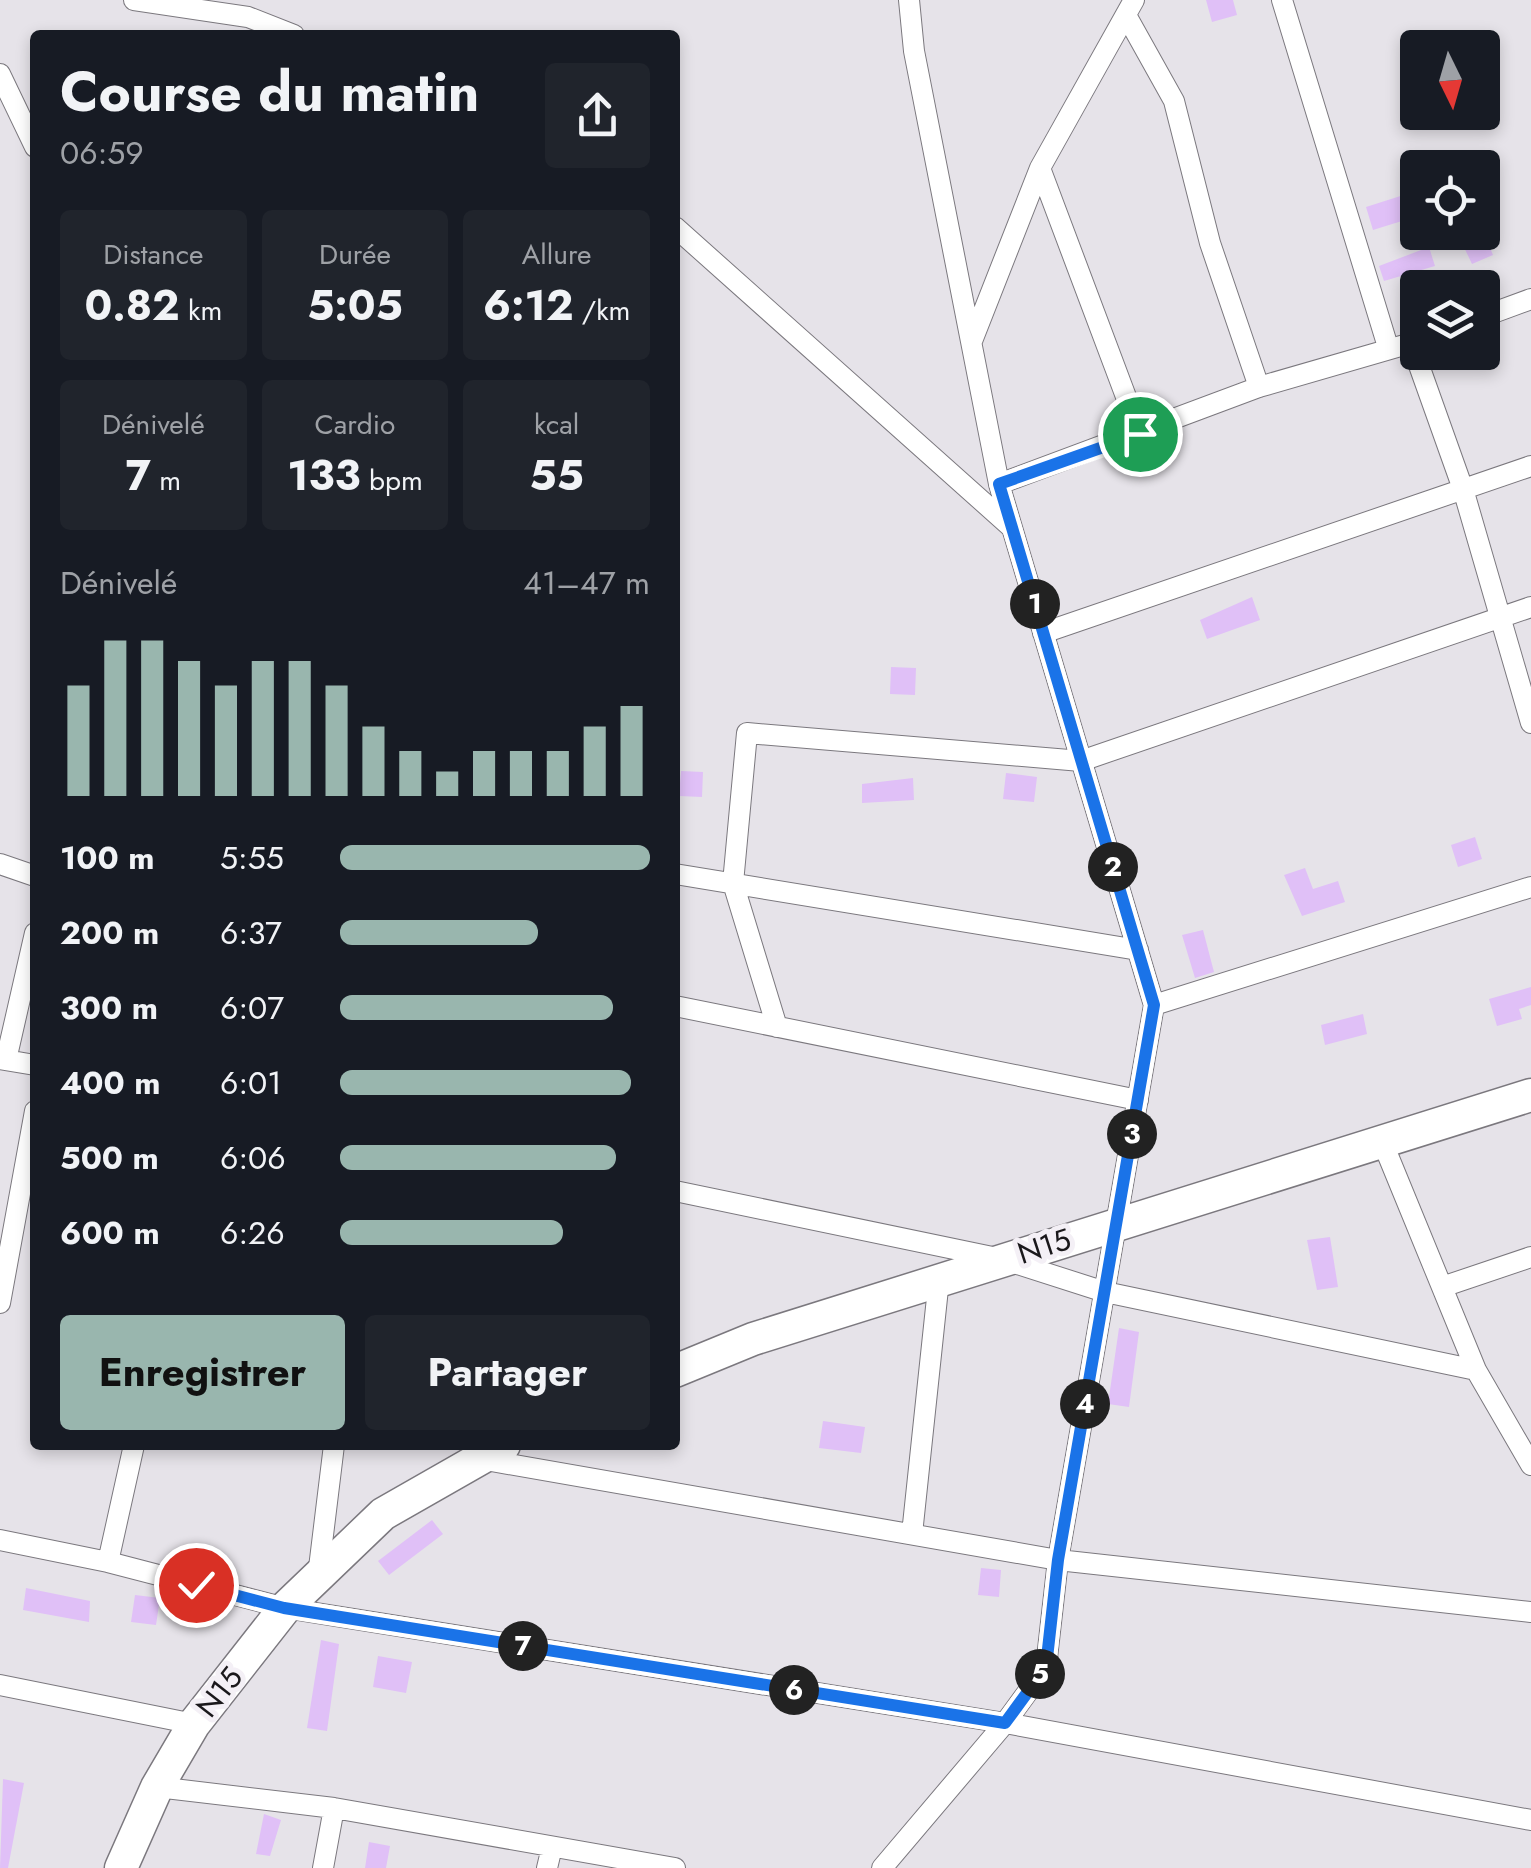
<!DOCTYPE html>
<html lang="fr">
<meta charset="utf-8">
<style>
:root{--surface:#171b24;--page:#20242c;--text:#f1f3f6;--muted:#9ea1a6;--accent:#99b6ae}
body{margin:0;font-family:Jost,sans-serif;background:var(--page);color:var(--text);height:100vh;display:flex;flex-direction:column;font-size:38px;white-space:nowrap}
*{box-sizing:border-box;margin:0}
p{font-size:32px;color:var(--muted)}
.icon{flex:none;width:55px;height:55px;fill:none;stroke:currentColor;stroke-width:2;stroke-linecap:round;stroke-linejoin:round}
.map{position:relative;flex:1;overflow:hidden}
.details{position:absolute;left:30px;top:30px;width:650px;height:1420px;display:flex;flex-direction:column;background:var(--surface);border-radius:10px;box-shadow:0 5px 15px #0003}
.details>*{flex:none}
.needle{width:65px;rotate:175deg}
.tools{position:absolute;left:1400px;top:30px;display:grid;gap:20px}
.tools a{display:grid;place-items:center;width:100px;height:100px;border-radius:10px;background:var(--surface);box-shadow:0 5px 15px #0003;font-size:50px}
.pin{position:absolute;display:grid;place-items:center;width:85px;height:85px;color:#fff;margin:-42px;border:5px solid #fff;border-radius:50%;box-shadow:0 2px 10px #0007}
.km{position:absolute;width:50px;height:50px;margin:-25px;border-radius:50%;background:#222;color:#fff;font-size:28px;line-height:50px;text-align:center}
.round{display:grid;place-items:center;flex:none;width:105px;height:105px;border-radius:10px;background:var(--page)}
.headline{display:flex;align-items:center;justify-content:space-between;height:170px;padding:0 30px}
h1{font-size:55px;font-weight:700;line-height:75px}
.figures{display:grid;grid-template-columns:repeat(3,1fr);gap:15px;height:170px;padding:10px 30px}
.figures div{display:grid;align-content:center;border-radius:10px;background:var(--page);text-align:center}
.figures b{font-size:42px;font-weight:700}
.figures small{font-size:28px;font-weight:400}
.figures p{font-size:28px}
.chart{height:280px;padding:20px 30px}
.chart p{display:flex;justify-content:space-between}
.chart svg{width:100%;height:180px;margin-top:10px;stroke:var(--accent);stroke-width:6}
.action{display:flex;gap:20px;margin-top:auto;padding:20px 30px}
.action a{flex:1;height:115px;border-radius:10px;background:var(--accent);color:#111;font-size:40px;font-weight:700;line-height:115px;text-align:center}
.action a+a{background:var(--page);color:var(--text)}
ul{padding:0 30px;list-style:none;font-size:32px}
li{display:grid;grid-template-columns:160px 120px 1fr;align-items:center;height:75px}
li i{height:25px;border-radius:12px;background:var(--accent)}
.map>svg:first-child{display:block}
</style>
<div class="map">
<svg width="1531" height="1868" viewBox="0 0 1531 1868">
<rect width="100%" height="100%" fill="#e6e3e9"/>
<!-- building -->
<path fill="#e0c0f7" d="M1206 0H1233L1237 15 1212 22Z
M1413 192 1418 216 1373 230 1366 207Z
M1483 231 1493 255 1472 264 1461 241Z
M1429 247 1435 266 1384 281 1379 266Z
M1252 597 1260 620 1207 639 1200 620Z
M891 667 916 668 915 695 890 694Z
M681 771 703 772 702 797 679 796Z
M1006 773 1037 777 1034 802 1003 799Z
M913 778 914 800 862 803V784Z
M1475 837 1482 859 1458 867 1451 845Z
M1305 868 1313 889 1338 881 1345 902 1302 916 1284 875Z
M1203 930 1214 972 1195 978 1182 935Z
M1531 987V1005L1519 1009 1522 1019 1497 1026 1489 999Z
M1363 1014 1367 1034 1325 1045 1321 1025Z
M1330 1237 1338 1287 1317 1290 1307 1240Z
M1119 1328 1139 1332 1129 1407 1108 1404Z
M823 1421 865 1427 861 1453 819 1448Z
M432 1520 443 1534 389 1575 378 1561Z
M981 1568 1001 1570 999 1597 978 1595Z
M26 1588 90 1601 89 1622 23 1610Z
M135 1595 160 1598 156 1625 131 1622Z
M321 1640 339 1644 327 1731 307 1728Z
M378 1656 412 1662 406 1693 373 1687Z
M3 1779 24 1783 8 1868H0Z
M264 1814 281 1820 270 1856 256 1854Z
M369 1842 390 1846 386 1868H365Z"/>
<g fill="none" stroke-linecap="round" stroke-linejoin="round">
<!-- minor casing -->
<g stroke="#7b787e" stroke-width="22">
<path id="minor" d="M134 0 248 17 294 35
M1282 0 1388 347
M1126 15 1174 101 1210 243 1259 387
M0 74 35 147
M1040 168 1140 434
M675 227 1011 527
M1482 317 1531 299
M972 341 1040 168 1134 0
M1411 343 1463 489 1531 723
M999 484 1259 387 1418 341
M1043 633 1531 466
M0 864 35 876
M675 874 1138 950
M1154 1005 1531 887
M675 1006 1138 1100
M777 1027 733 883 747 733 1081 761 1531 607
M0 1059 35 1065
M6 1060 35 933
M1382 1141 1476 1370 1531 1465
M675 1191 1002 1259 1105 1292 1476 1370
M1442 1287 1531 1257
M0 1303 35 1111
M480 1459 1058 1560 1531 1612
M912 1534 939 1279
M0 1540 108 1562 285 1608 1005 1723 1531 1820
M108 1562 134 1445
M318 1576 334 1445
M0 1685 194 1724
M157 1787 334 1808 675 1868
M323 1868 334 1808
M547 1868 552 1847
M882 1868 1005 1723 1046 1667 1058 1560 1154 1005 999 484 914 51 909 0"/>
</g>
<!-- primary casing -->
<g stroke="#7b787e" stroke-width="35">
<path id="primary" d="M675 1371 753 1339 1531 1095
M121 1868 157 1787 194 1724 285 1608 383 1514 504 1445"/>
</g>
<!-- minor -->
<use href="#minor" stroke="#fff" stroke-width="20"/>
<!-- primary -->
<use href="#primary" stroke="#fff" stroke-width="32"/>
</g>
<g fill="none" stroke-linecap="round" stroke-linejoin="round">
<!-- route casing -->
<g stroke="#fff" stroke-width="20">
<path id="route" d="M196 1585 284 1608 1005 1723 1046 1667 1058 1560 1154 1005 999 484 1140 434"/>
</g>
<!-- route -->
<use href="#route" stroke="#1a73e8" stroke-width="12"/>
</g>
<g text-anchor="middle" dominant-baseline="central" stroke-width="10" stroke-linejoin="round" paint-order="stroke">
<!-- street labels -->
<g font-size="30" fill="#1a181b" stroke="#f4f0f6">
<text transform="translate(1044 1246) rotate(-18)">N15</text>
<text transform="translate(219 1692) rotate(-52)">N15</text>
</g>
</g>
</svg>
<div class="tools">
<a><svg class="needle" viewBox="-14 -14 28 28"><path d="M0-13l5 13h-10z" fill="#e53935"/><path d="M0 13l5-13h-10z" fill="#9ea1a6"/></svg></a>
<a><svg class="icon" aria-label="locate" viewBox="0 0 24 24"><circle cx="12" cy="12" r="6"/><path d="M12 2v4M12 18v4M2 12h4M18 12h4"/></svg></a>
<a><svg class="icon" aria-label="layers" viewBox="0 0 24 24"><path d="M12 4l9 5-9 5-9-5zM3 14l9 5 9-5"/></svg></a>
</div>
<div class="pin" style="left:1140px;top:434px;background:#1e9e55"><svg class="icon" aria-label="arrive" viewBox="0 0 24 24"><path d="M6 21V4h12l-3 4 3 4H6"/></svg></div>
<div class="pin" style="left:196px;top:1585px;background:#d93025"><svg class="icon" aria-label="check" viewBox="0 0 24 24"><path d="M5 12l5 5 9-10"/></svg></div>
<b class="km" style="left:1035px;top:604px">1</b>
<b class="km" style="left:1113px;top:867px">2</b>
<b class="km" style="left:1132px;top:1134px">3</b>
<b class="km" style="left:1085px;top:1404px">4</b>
<b class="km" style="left:1040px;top:1674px">5</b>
<b class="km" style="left:794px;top:1690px">6</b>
<b class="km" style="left:523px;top:1646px">7</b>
<section class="details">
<div class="headline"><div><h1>Course du matin</h1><p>06:59</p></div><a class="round"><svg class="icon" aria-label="share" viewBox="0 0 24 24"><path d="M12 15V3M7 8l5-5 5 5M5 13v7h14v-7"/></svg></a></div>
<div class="figures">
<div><p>Distance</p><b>0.82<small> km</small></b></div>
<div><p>Durée</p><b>5:05</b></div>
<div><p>Allure</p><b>6:12<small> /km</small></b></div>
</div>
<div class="figures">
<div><p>Dénivelé</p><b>7<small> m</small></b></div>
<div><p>Cardio</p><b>133<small> bpm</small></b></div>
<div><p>kcal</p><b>55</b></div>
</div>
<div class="chart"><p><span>Dénivelé</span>41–47 m</p>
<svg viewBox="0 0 160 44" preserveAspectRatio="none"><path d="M5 44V17M15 44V6M25 44V6M35 44V11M45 44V17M55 44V11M65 44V11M75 44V17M85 44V27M95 44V33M105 44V38M115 44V33M125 44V33M135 44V33M145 44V27M155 44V22"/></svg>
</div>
<ul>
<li><b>100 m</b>5:55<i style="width:100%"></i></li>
<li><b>200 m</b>6:37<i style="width:64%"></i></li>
<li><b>300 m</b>6:07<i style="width:88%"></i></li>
<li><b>400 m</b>6:01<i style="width:94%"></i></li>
<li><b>500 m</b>6:06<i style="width:89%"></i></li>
<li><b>600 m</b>6:26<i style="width:72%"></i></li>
</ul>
<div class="action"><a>Enregistrer</a><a>Partager</a></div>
</section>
</div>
